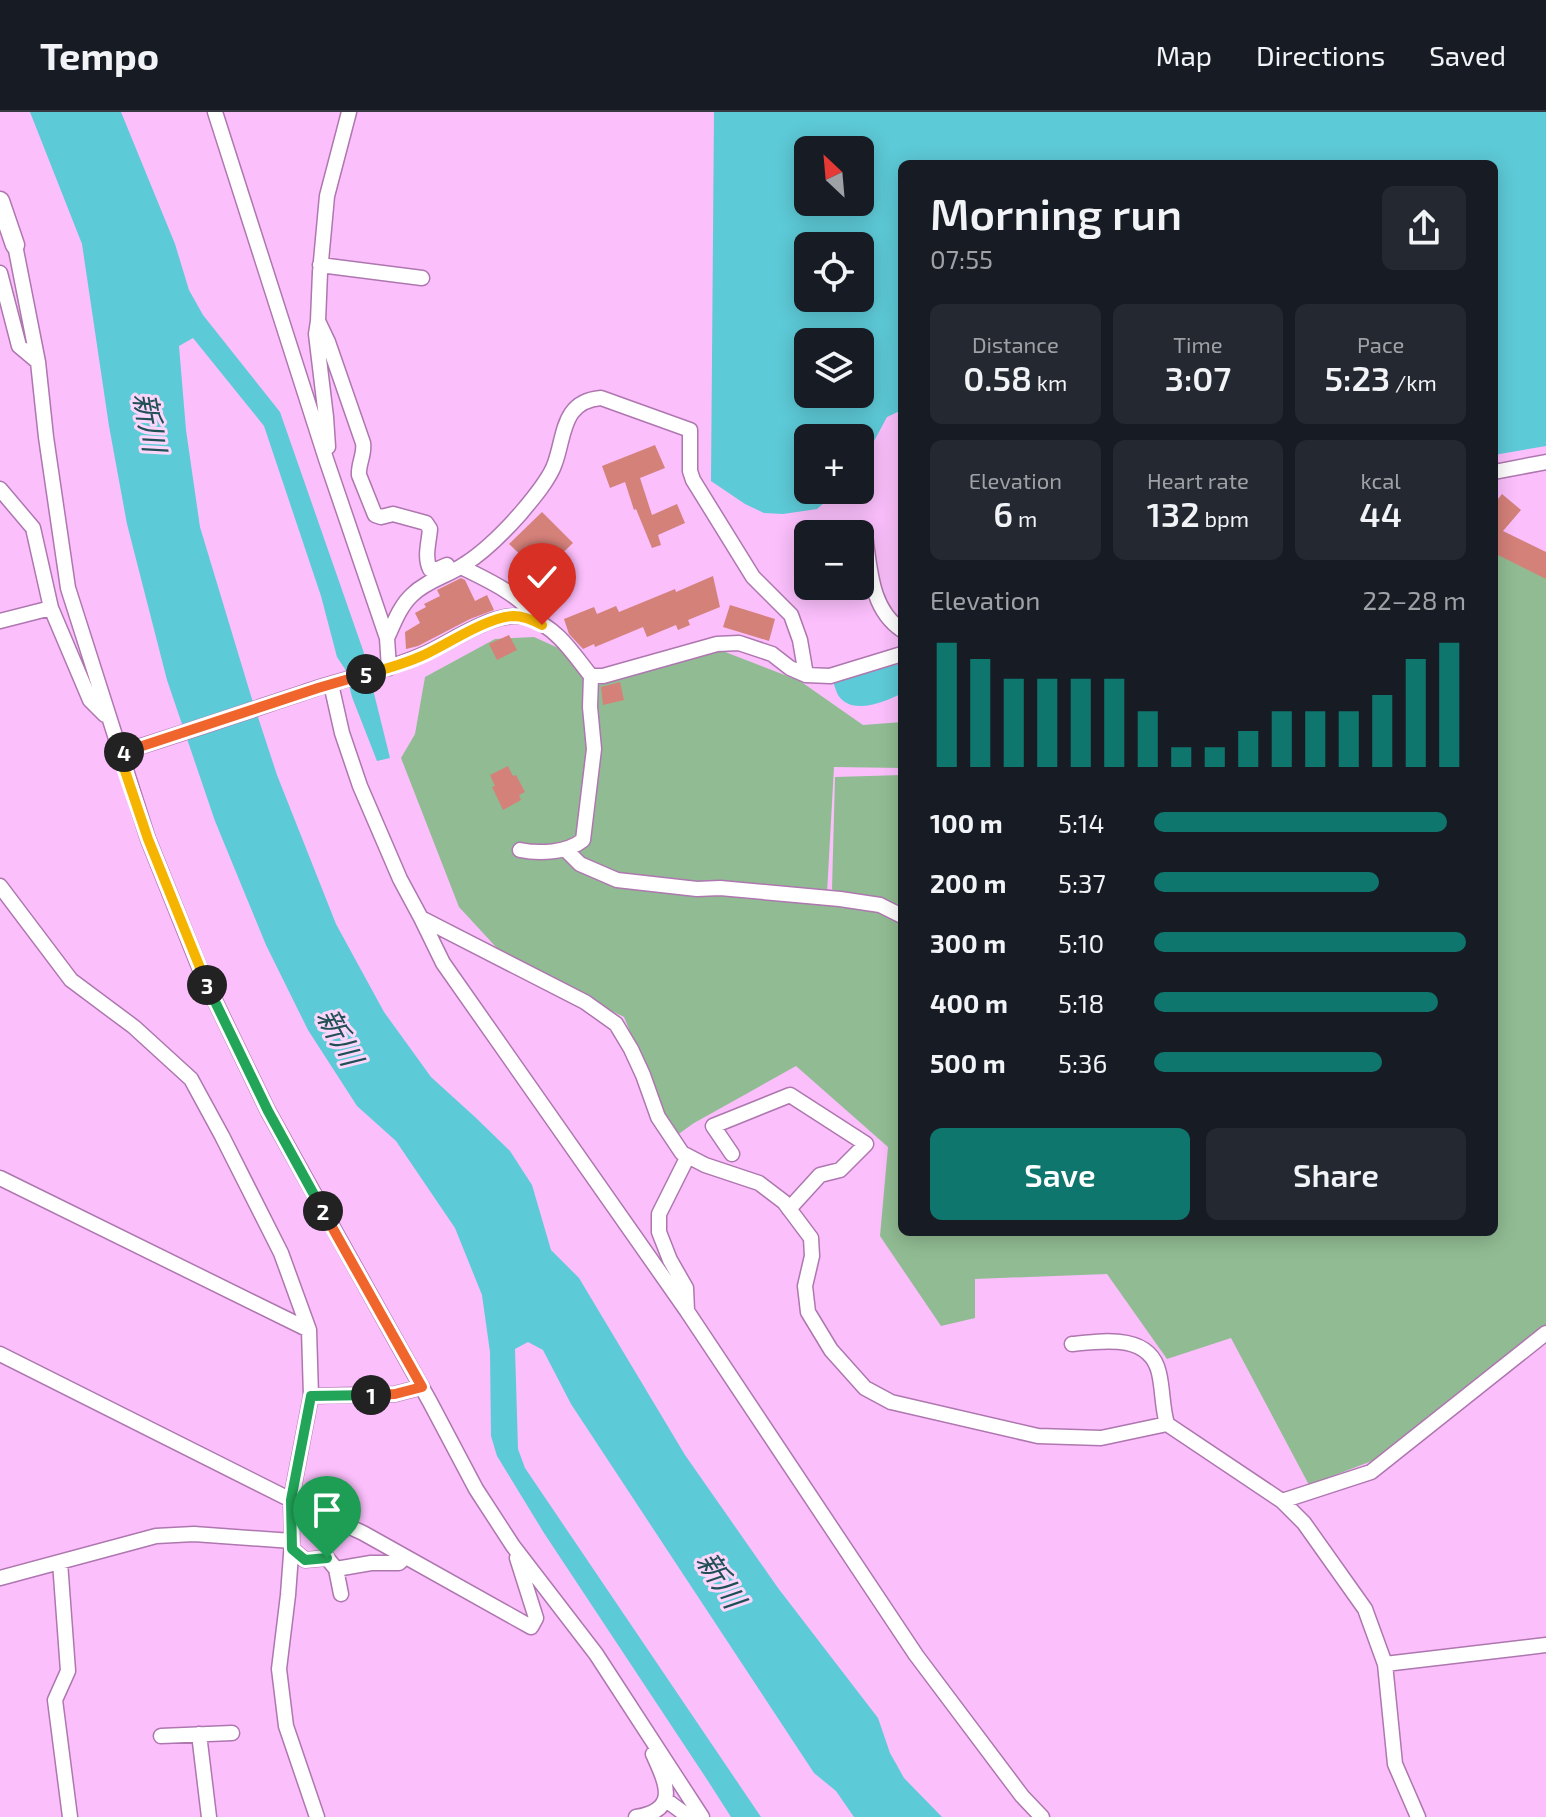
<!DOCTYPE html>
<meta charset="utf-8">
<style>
:root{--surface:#171b24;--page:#242831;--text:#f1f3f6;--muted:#9ea1a6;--line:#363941;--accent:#0f766e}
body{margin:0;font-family:"Exo 2","Noto Sans JP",sans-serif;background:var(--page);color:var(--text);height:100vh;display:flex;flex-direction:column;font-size:30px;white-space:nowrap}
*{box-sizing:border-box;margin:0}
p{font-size:26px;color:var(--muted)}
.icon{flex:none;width:44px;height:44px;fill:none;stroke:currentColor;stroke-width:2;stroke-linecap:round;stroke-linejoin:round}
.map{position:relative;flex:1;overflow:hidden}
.drawer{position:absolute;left:898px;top:48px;width:600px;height:1076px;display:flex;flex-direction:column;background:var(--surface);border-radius:12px;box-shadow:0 4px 20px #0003}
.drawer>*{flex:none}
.needle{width:52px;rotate:334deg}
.fabs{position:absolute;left:794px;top:24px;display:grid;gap:16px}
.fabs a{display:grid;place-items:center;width:80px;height:80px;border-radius:12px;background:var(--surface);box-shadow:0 4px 20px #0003;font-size:40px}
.pin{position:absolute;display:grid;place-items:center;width:68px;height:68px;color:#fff;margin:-82px -34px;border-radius:50% 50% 50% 0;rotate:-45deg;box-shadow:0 0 8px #0007}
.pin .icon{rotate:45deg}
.km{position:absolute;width:40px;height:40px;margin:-20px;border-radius:50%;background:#222;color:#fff;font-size:22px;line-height:40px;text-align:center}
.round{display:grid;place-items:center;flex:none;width:84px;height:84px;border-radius:12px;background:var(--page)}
.head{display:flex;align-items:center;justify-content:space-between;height:136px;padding:0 32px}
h1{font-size:44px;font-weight:600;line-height:60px}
.metrics{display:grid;grid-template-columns:repeat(3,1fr);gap:12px;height:136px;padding:8px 32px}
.metrics div{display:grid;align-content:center;border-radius:12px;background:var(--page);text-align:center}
.metrics b{font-size:34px;font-weight:600}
.metrics small{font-size:22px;font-weight:400}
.metrics p{font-size:22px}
.chart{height:224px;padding:16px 32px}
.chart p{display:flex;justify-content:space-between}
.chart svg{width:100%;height:144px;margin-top:8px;stroke:var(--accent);stroke-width:6}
.primary-button{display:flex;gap:16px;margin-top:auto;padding:16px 32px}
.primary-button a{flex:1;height:92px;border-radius:12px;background:var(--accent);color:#fff;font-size:32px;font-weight:600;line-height:92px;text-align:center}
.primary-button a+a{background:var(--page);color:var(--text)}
ul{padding:0 32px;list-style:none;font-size:26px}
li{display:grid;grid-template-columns:128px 96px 1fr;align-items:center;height:60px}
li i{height:20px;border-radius:10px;background:var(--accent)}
header{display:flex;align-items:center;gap:48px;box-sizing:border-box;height:112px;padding:0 40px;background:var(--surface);border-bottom:2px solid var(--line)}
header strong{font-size:38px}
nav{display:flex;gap:44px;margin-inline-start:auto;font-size:28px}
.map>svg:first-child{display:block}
</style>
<header>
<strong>Tempo</strong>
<nav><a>Map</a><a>Directions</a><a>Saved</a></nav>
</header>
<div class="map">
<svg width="1546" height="1705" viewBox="0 0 1546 1705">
<rect width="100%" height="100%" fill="#fbbffc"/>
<!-- green -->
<path fill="#91bc93" d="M1494 432 1546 464V1214L1377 1347 1309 1373 1231 1226 1167 1247 1107 1162 975 1167V1206L941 1214 880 1124 888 1035 796 954 694 1011 673 1026 624 905 508 848 459 795 401 646 415 622 425 565 495 527 534 525 565 539 595 574 720 538 800 569 863 613 902 610V656L834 655 827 781 902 809V1120H1494Z
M902 663V799L837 782 832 777 835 665Z"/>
<!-- water -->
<path fill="#5dcad7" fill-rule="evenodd" d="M30 0H121L175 132 189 178 203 203 280 300 364 541 390 646 377 649 352 585 345 557 337 545 321 484 264 314 193 226 179 234 186 318 200 415 251 584 277 663 336 812 384 900 431 965 475 1005 510 1039 532 1073 551 1138 579 1166 685 1343 778 1476 878 1606 890 1641 904 1666 942 1705H854L836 1679 814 1661 571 1292 543 1238 528 1230 515 1237 518 1337 525 1356 761 1705H731L708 1669 544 1421 497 1344 491 1324 490 1240 482 1183 455 1116 396 1029 357 994 308 918 266 833 215 709 167 568 127 412 109 314 82 132Z
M714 0H1546V334L1494 343V52H902V298L887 305 860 355V326H808V378H839L817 397 783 402 764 401 745 392 711 369ZM808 38H860V90H808ZM808 134H860V186H808ZM808 230H860V282H808Z
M902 551V581C886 590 851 604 838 583 836 579 835 575 833 570Z"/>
<!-- building -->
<path fill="#d48179" d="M655 333 665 356 640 366 652 403 677 392 685 411 658 423 661 433 652 436 636 397 634 398 625 370 610 376 602 354Z
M1502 382 1521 398 1503 419 1546 440V467L1494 441V392Z
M542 400 573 431 541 462 509 432Z
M713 464 720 495 688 508 690 513 678 518 676 513 647 525 643 515 595 535 594 532 583 537 569 522 564 507 594 495 597 502 616 494 619 500 675 477 676 480Z
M461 466 465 468 475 489 487 483 494 498 470 507 418 534 406 537 405 520 420 511 415 501 426 495 424 492 440 484 437 478Z
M730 493 775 507 769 529 723 515Z
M509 523 517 538 497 548 489 532Z
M620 570 624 588 603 593 601 575Z
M508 654 513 664 516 663 525 680 519 683 521 688 503 698 492 675 495 674 490 663Z"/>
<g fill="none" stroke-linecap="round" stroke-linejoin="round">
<!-- minor casing -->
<g stroke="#ae77af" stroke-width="17">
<path id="minor" d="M215 0 326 347 387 526 389 556
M15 133 38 250 46 325 68 476 148 727 202 862 268 999 430 1290 476 1377 513 1434 596 1542 702 1705
M320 153 422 166
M0 161 19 234 38 250
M318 209 328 230 363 331C365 342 358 352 359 363L375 403 381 405 393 402 426 411 430 417C429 430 424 445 430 457H438L447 453
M328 335 326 305 316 222 318 209 320 160 327 84 349 0
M1494 360 1546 350
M0 377 33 416 51 496
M865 423C870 457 871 498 902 518
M461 455C490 469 520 483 540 509
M0 509 51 496 90 588 105 603
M387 526C394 511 400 494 412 483 427 468 448 464 465 452 485 439 504 420 520 402 531 389 550 367 555 351 565 323 562 289 601 286L690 318V359L693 368 753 465 791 503 800 528 806 563
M331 572 342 621 360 674 400 767 421 806 443 851 687 1199 916 1543 1022 1684 1042 1705
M119 641C185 621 251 598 317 576 352 565 388 558 422 543 451 531 497 495 529 506 557 515 574 543 591 564H603L717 532 739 531 772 542 790 556 806 563 830 564 902 542
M565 737 580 752 617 768 697 777 720 776 840 787 880 793 902 804
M520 738C539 742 567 741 583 728L594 637 590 595 591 564
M0 774 71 868 134 915 191 967 222 1024 281 1141 309 1218 311 1284
M421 806 585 890 616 912 631 937 643 963 658 1005 682 1041 705 1053 759 1071 784 1090 811 1126 812 1144 805 1174 808 1200 831 1238 865 1276 891 1290 1038 1324 1101 1326 1167 1312 1282 1389 1304 1411 1365 1497 1385 1552 1395 1652 1418 1705
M732 1042 713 1014 790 983 866 1032 840 1058 820 1063 789 1097
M0 1066 309 1218
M687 1199 686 1176 670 1148 659 1120V1102L688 1044
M1072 1232C1102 1229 1150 1221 1159 1261 1163 1278 1162 1295 1167 1312
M0 1242 291 1388 311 1284 395 1282 422 1275
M1282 1389 1371 1360 1546 1221
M292 1429 288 1483 279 1557 286 1614 317 1705
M292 1437 305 1448 327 1446 336 1457 341 1482
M60 1450 68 1559 55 1588 70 1705
M336 1457 371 1451H399L405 1445
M0 1466 156 1424 194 1422 292 1429 291 1388 363 1421 531 1515 536 1506 517 1446
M1385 1552 1546 1533
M199 1622 209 1705
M161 1624 232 1621
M666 1688 689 1705
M636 1705C680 1698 666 1671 653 1642"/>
</g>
<!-- tertiary casing -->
<g stroke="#ae77af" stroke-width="21">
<path id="tertiary" d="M0 89 15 133"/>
</g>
<!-- minor -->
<use href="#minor" stroke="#fff" stroke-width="14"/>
<!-- tertiary -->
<use href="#tertiary" stroke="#fff" stroke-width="18"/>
</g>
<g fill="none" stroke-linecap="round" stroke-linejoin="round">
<!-- split-1 casing -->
<g stroke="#fff" stroke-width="16">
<path id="split-1" d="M327 1446 305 1448 292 1437 291 1388 311 1284 371 1283"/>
</g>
<!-- split-2 casing -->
<g stroke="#fff" stroke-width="16">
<path id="split-2" d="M323 1099 422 1275 395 1282 371 1283"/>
</g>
<!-- split-3 casing -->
<g stroke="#fff" stroke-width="16">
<path id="split-3" d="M207 873 268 999 323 1099"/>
</g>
<!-- split-4 casing -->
<g stroke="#fff" stroke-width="16">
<path id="split-4" d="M124 640 119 641 148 727 207 873"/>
</g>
<!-- split-5 casing -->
<g stroke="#fff" stroke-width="16">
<path id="split-5" d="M124 640 318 576 366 562"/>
</g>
<!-- split-6 casing -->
<g stroke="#fff" stroke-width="16">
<path id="split-6" d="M366 562C386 557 407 551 426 542 449 531 488 505 513 504 524 504 533 508 542 513"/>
</g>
<!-- split-1 -->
<use href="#split-1" stroke="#22a559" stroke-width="10"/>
<!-- split-2 -->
<use href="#split-2" stroke="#f0652b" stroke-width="10"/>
<!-- split-3 -->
<use href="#split-3" stroke="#22a559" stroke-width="10"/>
<!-- split-4 -->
<use href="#split-4" stroke="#f5b400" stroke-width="10"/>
<!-- split-5 -->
<use href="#split-5" stroke="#f0652b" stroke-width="10"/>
<!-- split-6 -->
<use href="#split-6" stroke="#f5b400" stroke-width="10"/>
</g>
<g text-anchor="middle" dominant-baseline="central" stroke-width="6" stroke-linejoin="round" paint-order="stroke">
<!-- water labels -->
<g font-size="30" font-style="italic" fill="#205056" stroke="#fbd6fb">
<text transform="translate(151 310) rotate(79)">新川</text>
<text transform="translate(341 924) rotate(62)">新川</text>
<text transform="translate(722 1467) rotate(57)">新川</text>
</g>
</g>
</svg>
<div class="fabs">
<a><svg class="needle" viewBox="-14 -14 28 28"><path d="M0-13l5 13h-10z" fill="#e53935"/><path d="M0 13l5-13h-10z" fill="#9ea1a6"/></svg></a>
<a><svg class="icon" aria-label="locate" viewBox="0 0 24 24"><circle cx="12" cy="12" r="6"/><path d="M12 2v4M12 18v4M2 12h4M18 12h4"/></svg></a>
<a><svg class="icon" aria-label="layers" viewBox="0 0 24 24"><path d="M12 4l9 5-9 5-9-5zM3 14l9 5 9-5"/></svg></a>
<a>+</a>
<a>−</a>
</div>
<div class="pin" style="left:327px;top:1446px;background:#1e9e55"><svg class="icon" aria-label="arrive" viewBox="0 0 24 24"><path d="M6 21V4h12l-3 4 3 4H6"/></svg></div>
<div class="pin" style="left:542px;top:513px;background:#d93025"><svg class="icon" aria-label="check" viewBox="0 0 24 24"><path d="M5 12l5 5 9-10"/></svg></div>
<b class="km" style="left:371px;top:1283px">1</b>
<b class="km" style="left:323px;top:1099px">2</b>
<b class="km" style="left:207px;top:873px">3</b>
<b class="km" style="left:124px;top:640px">4</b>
<b class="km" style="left:366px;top:562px">5</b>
<section class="drawer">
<div class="head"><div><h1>Morning run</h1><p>07:55</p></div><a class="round"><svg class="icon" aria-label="share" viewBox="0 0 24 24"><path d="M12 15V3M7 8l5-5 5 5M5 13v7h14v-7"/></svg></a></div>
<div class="metrics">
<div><p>Distance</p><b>0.58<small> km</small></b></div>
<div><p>Time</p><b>3:07</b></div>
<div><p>Pace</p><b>5:23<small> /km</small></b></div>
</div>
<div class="metrics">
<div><p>Elevation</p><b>6<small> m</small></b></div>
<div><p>Heart rate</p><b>132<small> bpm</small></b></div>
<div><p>kcal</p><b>44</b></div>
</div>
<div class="chart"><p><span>Elevation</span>22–28 m</p>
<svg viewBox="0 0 160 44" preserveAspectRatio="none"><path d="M5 44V6M15 44V11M25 44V17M35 44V17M45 44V17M55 44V17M65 44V27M75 44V38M85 44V38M95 44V33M105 44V27M115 44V27M125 44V27M135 44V22M145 44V11M155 44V6"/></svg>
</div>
<ul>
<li><b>100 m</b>5:14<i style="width:94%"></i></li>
<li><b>200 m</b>5:37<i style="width:72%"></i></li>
<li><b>300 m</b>5:10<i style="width:100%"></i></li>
<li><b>400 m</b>5:18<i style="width:91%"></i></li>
<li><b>500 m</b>5:36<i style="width:73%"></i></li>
</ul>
<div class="primary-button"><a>Save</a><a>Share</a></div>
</section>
</div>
